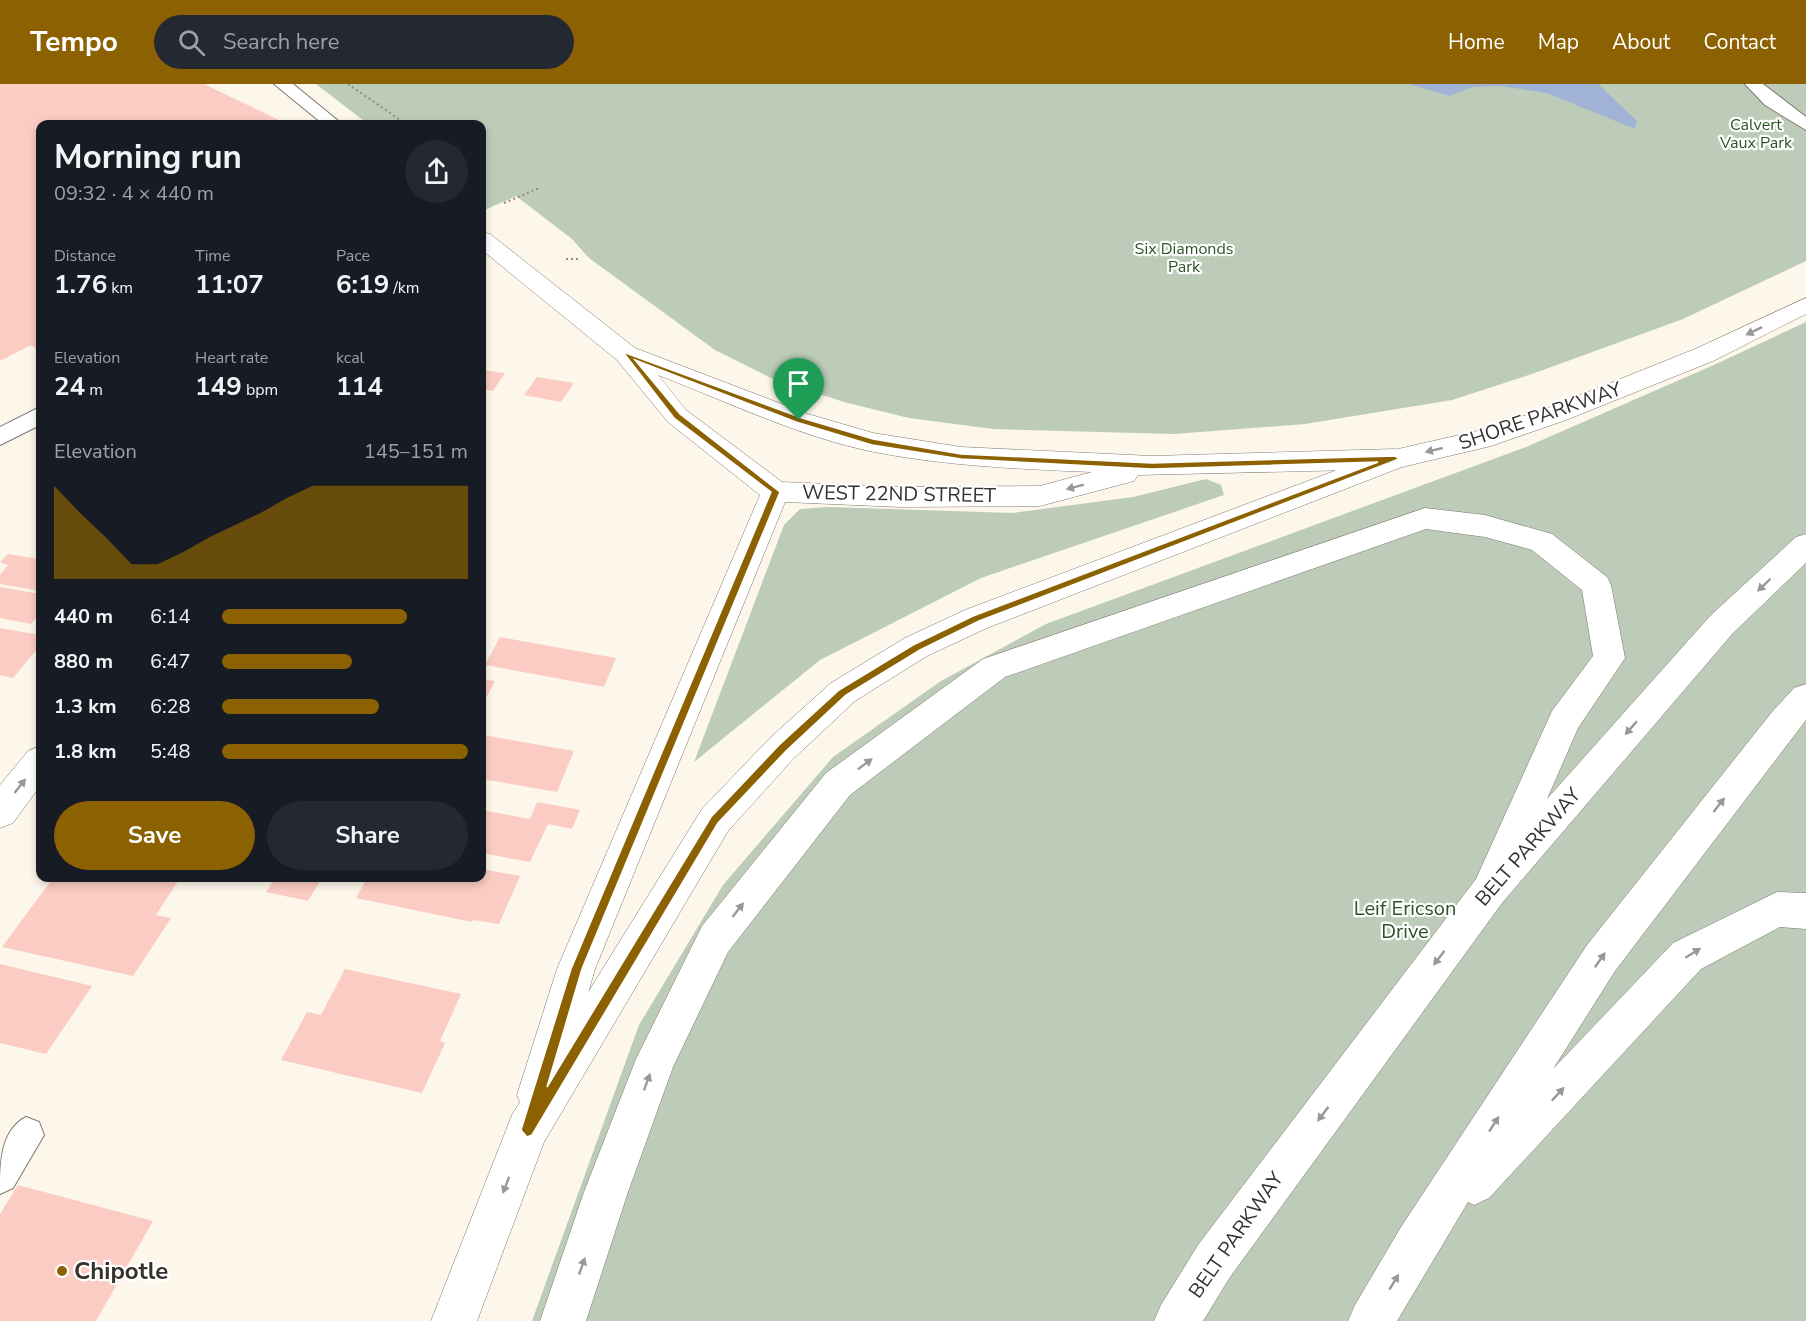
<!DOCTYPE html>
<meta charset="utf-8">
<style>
:root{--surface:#171b24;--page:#242831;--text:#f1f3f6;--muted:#9ea1a6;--accent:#8b6102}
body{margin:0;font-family:"Nunito Sans",sans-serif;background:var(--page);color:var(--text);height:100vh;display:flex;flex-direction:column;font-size:22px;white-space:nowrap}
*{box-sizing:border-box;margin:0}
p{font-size:20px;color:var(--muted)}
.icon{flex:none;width:33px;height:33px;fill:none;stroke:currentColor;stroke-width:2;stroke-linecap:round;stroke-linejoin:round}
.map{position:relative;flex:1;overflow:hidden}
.sheet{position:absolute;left:36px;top:36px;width:450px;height:762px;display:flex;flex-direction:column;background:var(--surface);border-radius:12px;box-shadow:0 3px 9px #0003}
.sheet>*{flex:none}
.pin{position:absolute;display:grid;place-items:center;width:51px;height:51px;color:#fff;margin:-62px -26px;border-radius:50% 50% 50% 0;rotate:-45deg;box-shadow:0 0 6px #0007}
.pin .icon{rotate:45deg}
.round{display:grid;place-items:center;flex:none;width:63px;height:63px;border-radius:32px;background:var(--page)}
.headline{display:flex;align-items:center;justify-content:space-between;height:102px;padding:0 18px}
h1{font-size:33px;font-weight:700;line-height:45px}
.metrics{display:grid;grid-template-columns:repeat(3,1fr);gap:9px;height:102px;padding:6px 18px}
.metrics div{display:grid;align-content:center}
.metrics b{font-size:26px;font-weight:700}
.metrics small{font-size:16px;font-weight:400}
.metrics p{font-size:16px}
.chart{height:168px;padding:12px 18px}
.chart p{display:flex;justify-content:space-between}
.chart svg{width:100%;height:108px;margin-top:6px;fill:var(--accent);opacity:.7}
.action{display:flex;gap:12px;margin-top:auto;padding:12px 18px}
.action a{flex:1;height:69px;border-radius:36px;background:var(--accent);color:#fff;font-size:24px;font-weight:700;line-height:69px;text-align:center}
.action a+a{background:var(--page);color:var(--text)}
ul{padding:0 18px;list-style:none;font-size:20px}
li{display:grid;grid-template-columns:96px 72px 1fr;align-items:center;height:45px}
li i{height:15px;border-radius:8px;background:var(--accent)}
header{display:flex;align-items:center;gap:36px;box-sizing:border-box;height:84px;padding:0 30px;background:var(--accent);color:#fff}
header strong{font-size:28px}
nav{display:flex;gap:33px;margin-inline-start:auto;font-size:21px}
.search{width:420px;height:54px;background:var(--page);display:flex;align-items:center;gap:15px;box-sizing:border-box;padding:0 21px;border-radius:33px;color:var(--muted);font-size:22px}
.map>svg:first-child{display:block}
</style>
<header>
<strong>Tempo</strong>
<div class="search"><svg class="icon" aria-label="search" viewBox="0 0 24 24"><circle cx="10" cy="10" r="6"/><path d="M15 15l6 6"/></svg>Search here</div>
<nav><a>Home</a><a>Map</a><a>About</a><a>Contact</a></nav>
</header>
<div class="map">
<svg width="1806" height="1237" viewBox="0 0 1806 1237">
<rect width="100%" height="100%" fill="#fdf6ea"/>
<!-- green -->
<path fill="#bcccb9" d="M316 0H1806V177L1683 235 1532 290 1452 316 1305 340 1174 350 993 345 909 334 844 318 771 294 715 266 589 174 572 155 516 112 482 127V40H368Z
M1806 238V1237H532L639 941 723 801 833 673 941 597 1046 540 1526 363 1716 280Z
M1206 395 1221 401 1224 411 981 494 820 576 694 678 784 441 800 425 829 423 1013 429 1133 413Z"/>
<!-- water -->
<path fill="#a0b3d6" d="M1409 0H1598L1637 37 1635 45 1547 9 1500 2 1472 3 1450 12Z"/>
<!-- building -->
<path fill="#fbccc3" d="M0 0H204L287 40H40V268L31 261 0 277Z
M482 286 505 289 493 307 482 305Z
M537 293 574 299 561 318 524 311Z
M8 470 40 475V507L0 500V491L8 481 0 478Z
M0 503 40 510V529L31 540 0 534Z
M0 544 40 551V562L13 594 0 591Z
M500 553 616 574 604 603 485 581Z
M482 595 495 597 482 622Z
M482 651 574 667 557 708 482 695Z
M537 718 580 726 572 745 548 740 530 778 482 769V726L530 735Z
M482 785 520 792 499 840 473 836 472 838 356 814 367 794H482Z
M53 794H180L156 831 171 834 133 892 2 863Z
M275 794H322L308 817 266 808Z
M0 880 92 902 46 970 0 959Z
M345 885 461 910 440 957 445 959 422 1009 281 976 307 928 321 931Z
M18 1101 153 1137 96 1237H0V1130Z"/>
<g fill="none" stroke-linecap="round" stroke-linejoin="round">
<!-- service casing -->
<g stroke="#7e786d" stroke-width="2">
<path id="service" d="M274 0H293L342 40H323Z
M1745 0H1763L1806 33V46L1765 21Z
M40 323V341L0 361V343Z
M26 1033 39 1038 44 1051 13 1104 0 1110C0 1079 0 1047 26 1033Z"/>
</g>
<!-- minor casing -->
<g stroke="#7e786d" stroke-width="1">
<path id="minor" d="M482 148 490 150 635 264 808 330 873 349 961 363 1152 372 1395 365 1405 368 1409 375 1405 382 1395 385 1138 391 1134 397 1040 422 900 423 785 418 595 885 559 1011 553 1026 538 1032 523 1026 517 1011 557 885 760 411 668 338 617 276 482 166ZM658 291C728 318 800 353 874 368 946 382 1019 385 1092 388L1040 402 900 403 782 398 686 326Z
M40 662V702L13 739 0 744V701L28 667Z"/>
</g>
<!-- tertiary casing -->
<g stroke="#7e786d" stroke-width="1">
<path id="tertiary" d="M1806 214V230L1713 277 1566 336 1491 362 1402 383 987 544 927 572 855 617 794 674 728 747 544 1058 477 1237H431L512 1031 702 725 770 654 831 599 905 554 965 526 1385 368 1477 347 1548 324 1695 265Z"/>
</g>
<!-- motorway casing -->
<g stroke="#7e786d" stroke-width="1">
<path id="motorway" d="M1425 424 1485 431 1552 450 1607 493 1611 501 1625 574 1578 644 1547 715 1711 531 1796 453 1806 450V479L1733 549 1502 819 1230 1193 1203 1237H1154L1161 1221 1198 1161 1476 795 1552 627 1593 572 1582 506 1532 466 1485 453 1426 445 1005 593 850 711 728 868 673 983 628 1108 586 1237H540L584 1108 636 975 702 842 826 689 983 575Z
M1806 600V636L1615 887 1553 985 1673 859 1777 808 1806 809V845L1780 843 1701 885 1489 1114 1474 1121 1468 1118 1397 1237H1348L1355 1221 1401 1143 1587 861 1772 628 1794 604Z"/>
</g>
<!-- path -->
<path stroke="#908b84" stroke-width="2" stroke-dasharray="2 3" stroke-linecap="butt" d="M348 0 406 40
M504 119 539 104
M566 175H578"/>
<!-- service -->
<use href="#service" fill="#fff" fill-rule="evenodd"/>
<!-- minor -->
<use href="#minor" fill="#fff" fill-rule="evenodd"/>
<!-- tertiary -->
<use href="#tertiary" fill="#fff" fill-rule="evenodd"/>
<!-- motorway -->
<use href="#motorway" fill="#fff" fill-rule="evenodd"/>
</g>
<!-- one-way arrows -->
<defs><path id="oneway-solid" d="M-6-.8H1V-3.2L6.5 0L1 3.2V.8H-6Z" transform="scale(1.5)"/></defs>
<g fill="#9a9896">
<use href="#oneway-solid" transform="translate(1754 247) rotate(154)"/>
<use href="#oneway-solid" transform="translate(1434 366) rotate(167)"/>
<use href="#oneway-solid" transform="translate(1075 403) rotate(165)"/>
<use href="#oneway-solid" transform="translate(1764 501) rotate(136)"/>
<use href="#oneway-solid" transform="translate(1631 644) rotate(131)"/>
<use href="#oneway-solid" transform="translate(865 680) rotate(-37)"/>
<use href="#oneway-solid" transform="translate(20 702) rotate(-52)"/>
<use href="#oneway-solid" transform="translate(1719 721) rotate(-52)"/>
<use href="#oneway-solid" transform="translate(738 826) rotate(-52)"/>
<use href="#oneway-solid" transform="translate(1693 869) rotate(-32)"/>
<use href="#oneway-solid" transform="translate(1439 874) rotate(127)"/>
<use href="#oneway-solid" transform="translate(1600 876) rotate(-55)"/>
<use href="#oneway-solid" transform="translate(647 998) rotate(-70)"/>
<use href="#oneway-solid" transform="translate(1558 1010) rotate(-47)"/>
<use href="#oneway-solid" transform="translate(1323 1030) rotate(127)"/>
<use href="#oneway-solid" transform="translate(1494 1040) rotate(-57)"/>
<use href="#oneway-solid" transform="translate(506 1101) rotate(111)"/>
<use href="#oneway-solid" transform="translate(582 1182) rotate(-71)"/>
<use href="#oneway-solid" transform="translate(1394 1198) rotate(-59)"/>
</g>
<!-- route -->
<path fill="#8b6102" stroke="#fff" stroke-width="1.5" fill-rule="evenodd" d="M623 268 802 334 873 355 961 370 1152 379 1395 372 1399 375 979 537 920 566 846 611 786 667 718 739 532 1051 527 1053 521 1046 571 885 771 408 674 334ZM635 276 796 338 872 361 961 375 1152 385 1378 378 973 532 913 561 839 606 779 661 711 733 547 1003 582 885 780 408 680 330Z"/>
<!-- markers -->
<circle fill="#8b6102" stroke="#fff" stroke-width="2" cx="62" cy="1187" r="6"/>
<g text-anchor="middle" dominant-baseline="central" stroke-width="4.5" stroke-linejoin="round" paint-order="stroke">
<!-- far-park labels -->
<g font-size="16" fill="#2c5326" stroke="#fff">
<text x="1756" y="41">Calvert<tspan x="1756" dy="18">Vaux Park</tspan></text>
<text x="1184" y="165">Six Diamonds<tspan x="1184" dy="18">Park</tspan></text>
</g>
<!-- street labels -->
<g font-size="20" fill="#35322e" stroke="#fff">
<text transform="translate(1540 332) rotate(-19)">SHORE PARKWAY</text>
<text transform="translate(899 410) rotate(1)">WEST 22ND STREET</text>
<text transform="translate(1528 763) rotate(-49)">BELT PARKWAY</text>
<text transform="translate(1236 1151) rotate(-55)">BELT PARKWAY</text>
</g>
<!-- park labels -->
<g font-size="20" fill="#2c5326" stroke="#fff">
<text x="1405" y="824">Leif Ericson<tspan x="1405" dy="23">Drive</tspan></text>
</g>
<!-- near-poi labels -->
<g font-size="24" font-weight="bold" fill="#35322e" stroke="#fff" text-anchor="start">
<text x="74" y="1187">Chipotle</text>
</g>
</g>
</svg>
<div class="pin" style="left:799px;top:336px;background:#1e9e55"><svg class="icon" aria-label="arrive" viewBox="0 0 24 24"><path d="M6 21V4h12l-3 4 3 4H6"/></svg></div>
<section class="sheet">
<div class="headline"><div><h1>Morning run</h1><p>09:32 · 4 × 440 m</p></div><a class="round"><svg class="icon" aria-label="share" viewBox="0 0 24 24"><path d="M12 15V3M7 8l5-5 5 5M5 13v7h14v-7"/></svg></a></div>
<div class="metrics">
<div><p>Distance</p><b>1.76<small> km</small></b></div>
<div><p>Time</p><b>11:07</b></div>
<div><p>Pace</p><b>6:19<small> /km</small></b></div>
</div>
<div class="metrics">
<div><p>Elevation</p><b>24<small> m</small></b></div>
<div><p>Heart rate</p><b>149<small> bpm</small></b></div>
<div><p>kcal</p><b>114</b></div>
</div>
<div class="chart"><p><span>Elevation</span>145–151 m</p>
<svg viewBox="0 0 160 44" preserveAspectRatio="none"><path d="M0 44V6L10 17L20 27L30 38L40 38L50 33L60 27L70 22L80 17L90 11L100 6L110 6L120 6L130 6L140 6L150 6L160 6V44z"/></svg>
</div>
<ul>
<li><b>440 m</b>6:14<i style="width:75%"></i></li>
<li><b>880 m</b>6:47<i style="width:53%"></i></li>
<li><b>1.3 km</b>6:28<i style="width:64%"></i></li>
<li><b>1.8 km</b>5:48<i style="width:100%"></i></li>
</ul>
<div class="action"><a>Save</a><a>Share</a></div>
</section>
</div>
